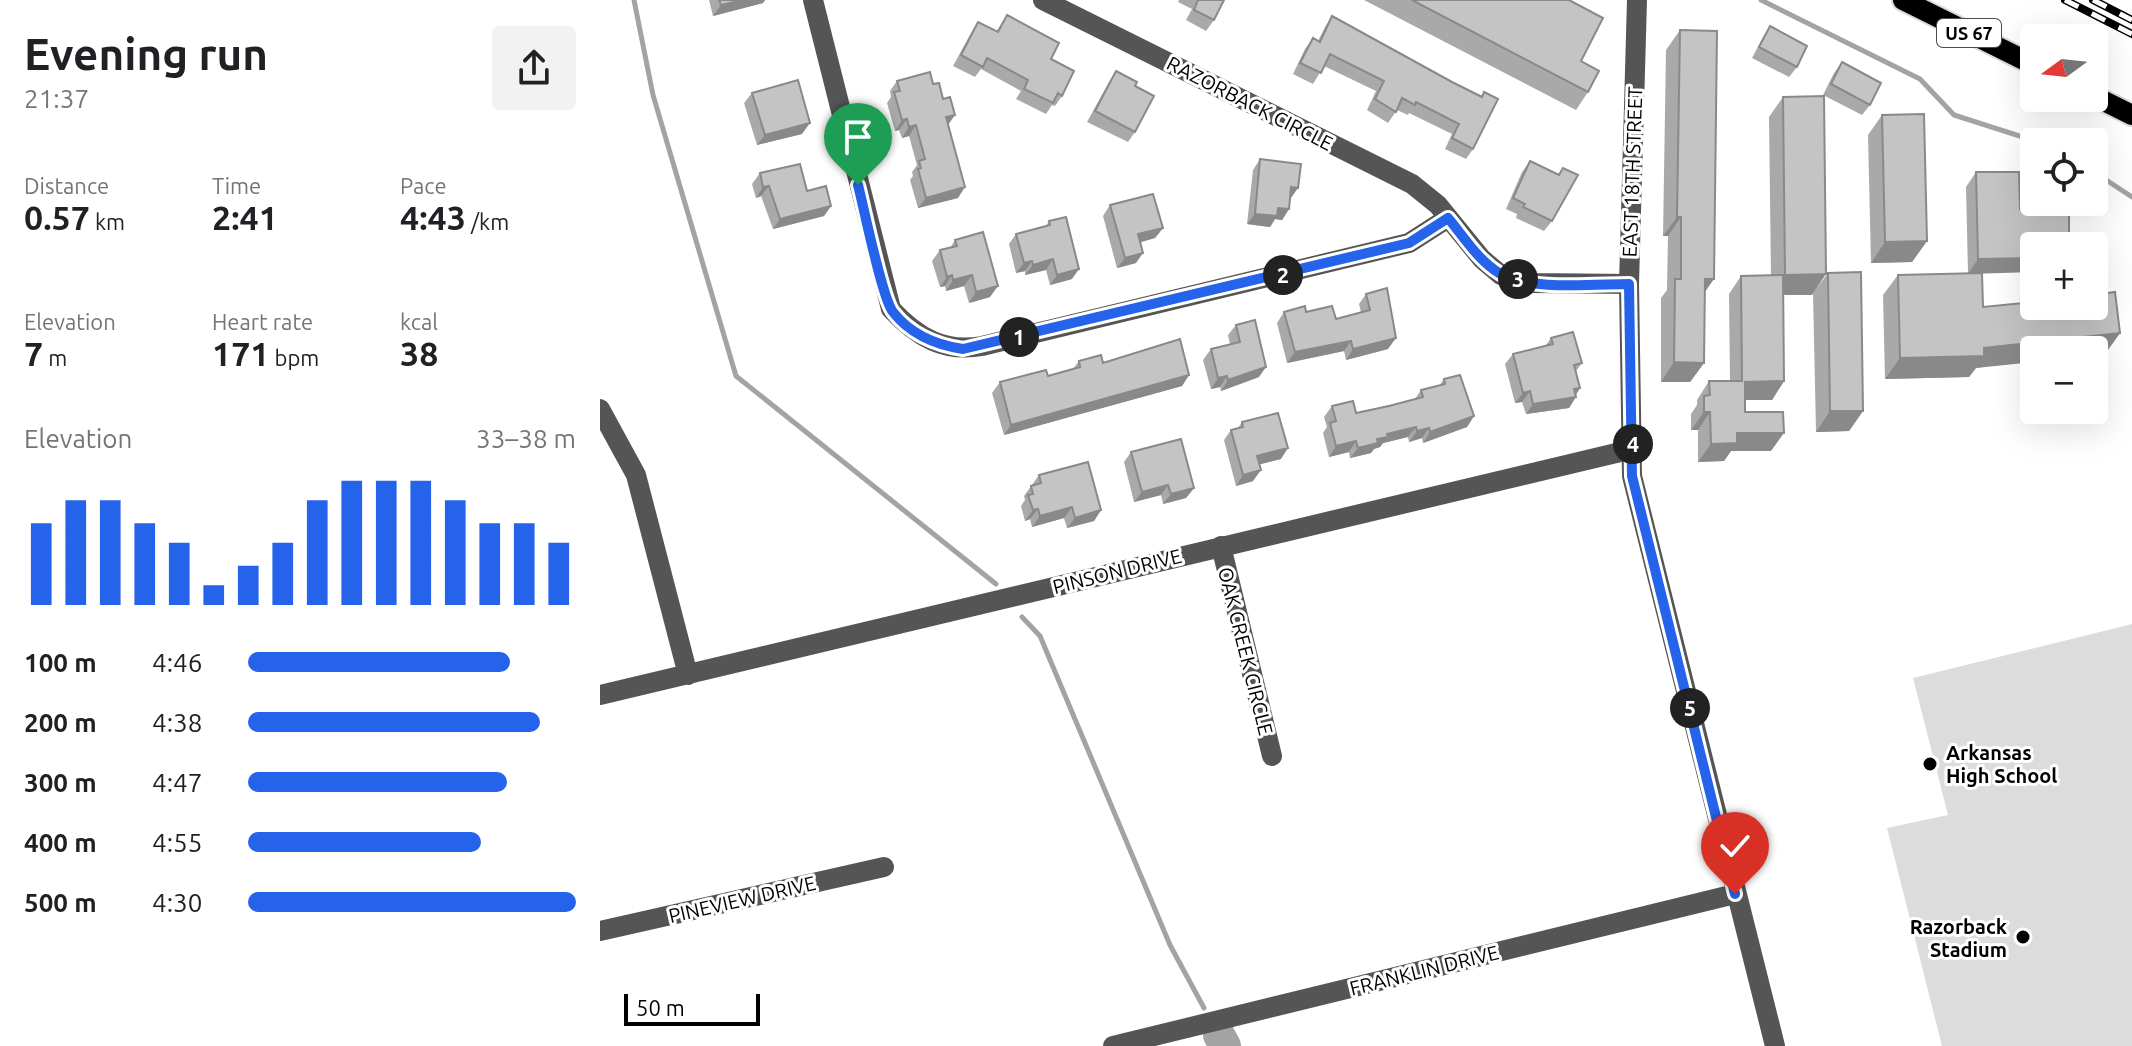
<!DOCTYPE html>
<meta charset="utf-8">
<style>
:root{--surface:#fff;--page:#f2f2f2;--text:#202124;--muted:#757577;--accent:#2563eb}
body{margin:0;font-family:Ubuntu,sans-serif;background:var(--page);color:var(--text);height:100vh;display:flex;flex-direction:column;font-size:30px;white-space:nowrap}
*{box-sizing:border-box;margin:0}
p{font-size:26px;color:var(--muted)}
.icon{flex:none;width:44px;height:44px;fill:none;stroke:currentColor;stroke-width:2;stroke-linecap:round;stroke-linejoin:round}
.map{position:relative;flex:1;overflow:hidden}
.side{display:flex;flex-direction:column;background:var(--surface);width:600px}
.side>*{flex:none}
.needle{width:52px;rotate:255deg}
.tools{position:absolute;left:1420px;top:24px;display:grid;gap:16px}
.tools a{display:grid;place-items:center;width:88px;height:88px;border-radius:8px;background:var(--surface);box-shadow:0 8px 32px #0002;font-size:40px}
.scale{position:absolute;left:24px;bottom:20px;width:136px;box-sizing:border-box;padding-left:8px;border:4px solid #000;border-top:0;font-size:22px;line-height:28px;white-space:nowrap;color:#000;-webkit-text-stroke:6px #fff;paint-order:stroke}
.pin{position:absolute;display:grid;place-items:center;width:68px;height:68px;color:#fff;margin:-82px -34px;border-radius:50% 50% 50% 0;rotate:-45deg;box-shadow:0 0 8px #0007}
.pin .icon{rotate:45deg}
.km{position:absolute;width:40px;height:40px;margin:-20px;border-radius:50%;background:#222;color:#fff;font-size:22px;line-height:40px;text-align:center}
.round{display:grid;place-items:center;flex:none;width:84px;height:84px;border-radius:8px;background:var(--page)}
.head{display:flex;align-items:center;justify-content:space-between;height:136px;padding:0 24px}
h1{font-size:44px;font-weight:700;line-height:60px}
.metrics{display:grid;grid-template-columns:repeat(3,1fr);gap:12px;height:136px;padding:8px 24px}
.metrics div{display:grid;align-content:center}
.metrics b{font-size:34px;font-weight:700}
.metrics small{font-size:22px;font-weight:400}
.metrics p{font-size:22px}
.chart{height:224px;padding:16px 24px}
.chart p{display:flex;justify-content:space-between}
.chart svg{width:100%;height:144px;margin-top:8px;stroke:var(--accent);stroke-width:6}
ul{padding:0 24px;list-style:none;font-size:26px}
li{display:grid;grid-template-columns:128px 96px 1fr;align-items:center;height:60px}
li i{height:20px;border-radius:10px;background:var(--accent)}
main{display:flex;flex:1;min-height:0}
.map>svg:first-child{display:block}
</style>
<main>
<section class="side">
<div class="head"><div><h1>Evening run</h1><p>21:37</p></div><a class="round"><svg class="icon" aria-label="share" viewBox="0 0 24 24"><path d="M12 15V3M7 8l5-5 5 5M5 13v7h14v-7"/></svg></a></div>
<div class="metrics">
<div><p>Distance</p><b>0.57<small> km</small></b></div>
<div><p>Time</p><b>2:41</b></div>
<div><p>Pace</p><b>4:43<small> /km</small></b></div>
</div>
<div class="metrics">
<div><p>Elevation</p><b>7<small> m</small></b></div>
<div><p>Heart rate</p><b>171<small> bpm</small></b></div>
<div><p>kcal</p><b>38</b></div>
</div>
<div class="chart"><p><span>Elevation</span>33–38 m</p>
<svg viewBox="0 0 160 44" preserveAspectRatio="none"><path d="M5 44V19M15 44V12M25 44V12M35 44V19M45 44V25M55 44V38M65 44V32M75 44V25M85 44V12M95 44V6M105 44V6M115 44V6M125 44V12M135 44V19M145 44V19M155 44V25"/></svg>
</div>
<ul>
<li><b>100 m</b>4:46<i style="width:80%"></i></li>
<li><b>200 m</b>4:38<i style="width:89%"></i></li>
<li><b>300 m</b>4:47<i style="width:79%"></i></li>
<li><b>400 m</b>4:55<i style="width:71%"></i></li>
<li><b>500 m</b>4:30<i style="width:100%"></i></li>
</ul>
</section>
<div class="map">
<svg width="1532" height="1046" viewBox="0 0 1532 1046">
<rect width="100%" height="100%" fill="#fff"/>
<!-- green -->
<path fill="#dcdcdc" d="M1532 624V1046H1342L1287 828 1348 815 1313 678Z"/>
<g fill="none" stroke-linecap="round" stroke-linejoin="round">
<!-- stream -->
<path stroke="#a3a3a3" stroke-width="5" d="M34 0 53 95 136 376 396 584
M1161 0 1320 79 1354 115 1438 142
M1494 172 1532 197
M422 617 440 636 570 945 604 1008"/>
<!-- river -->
<path stroke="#a3a3a3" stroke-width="32" d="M619 1035 625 1046"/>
<!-- major casing -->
<g stroke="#dbdbdb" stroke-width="24">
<path id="major" d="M1303 0 1434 65
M1494 96 1532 115"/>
</g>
<!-- minor -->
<path stroke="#555" stroke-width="20" d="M213 0 291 309C317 337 344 353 382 346L809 243 848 218
M443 0 812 184 838 205 882 259 901 275 932 283 1029 284
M1037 0 1029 284 1032 476 1175 1046
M0 409 36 475 88 675
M621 546 672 756
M0 695 1033 449
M0 931 284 867
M513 1046 1135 894"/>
<!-- major -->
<use href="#major" stroke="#000" stroke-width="20"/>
<!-- rail casing -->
<g stroke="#000" stroke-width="8">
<path id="rail" d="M1465 0 1532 34
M1493 0 1532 20"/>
</g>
<!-- rail -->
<use href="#rail" stroke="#fff" stroke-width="5" stroke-dasharray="15" stroke-linecap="butt"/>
</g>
<!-- wall -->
<path fill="#a9a9a9" d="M109 0H165L163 3 113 16Z
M579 0H624L614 20 606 31 586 20 592 9 578 2Z
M764 0H969L981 61 988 92 976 110Z
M407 15 451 59 462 96 455 106 452 105 446 114 416 99 421 91 381 69 375 77 353 66 371 33 378 22 396 32Z
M732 16 852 82 882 96 884 92 873 149 866 159 845 149 852 134 809 113 808 115 797 110 788 123 767 110 776 91 724 66 713 84 693 74 705 49 713 38 718 41 725 27Z
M1170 26 1197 67 1189 77 1152 58 1163 37Z
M1080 30 1105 292 1104 363 1090 382H1061V298L1067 290 1068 236H1063L1066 50Z
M1242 62 1270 105 1262 115 1223 95 1234 73Z
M516 71 535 132 528 142 487 122 509 82Z
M297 81 333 84 348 125 358 198 318 208 310 180 313 176 312 172 317 165 309 136 302 138 299 130 295 131 287 103 291 97 290 91Z
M152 93 202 134 157 145 144 103Z
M1183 97 1212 295H1184V381L1172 400H1145V412L1171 451H1131L1124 461 1098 462V430H1091V414L1097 405V400L1109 381H1130L1129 294 1141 276H1171L1169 117Z
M1282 115 1327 241 1312 262 1271 263 1268 135Z
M660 159 691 198 689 209 682 220 675 219 670 227 647 224 653 170Z
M930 161 958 175 963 168 952 221 944 231 916 218 917 214 906 209 922 172Z
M1376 172 1382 274 1383 307 1520 333 1505 354 1494 355V350L1376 368 1369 377 1285 379 1283 295 1298 275 1368 273 1366 187Z
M160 173 207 191 231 206 224 216 173 229 161 196 156 198 152 184Z
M510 205 563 228 555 238 540 242 536 263 517 268 503 216Z
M449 221 472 279 450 285 446 270 425 275V271L416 273 409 244 416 234 446 226Z
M355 240 390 297 369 303 364 286 346 291 345 286 340 287 332 261 340 250 350 248Z
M1228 273 1263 411 1249 431 1216 432 1213 293Z
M766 294 788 349 746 360 744 351 687 363 677 323 684 312H706L736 319 761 312 759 304Z
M636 325 659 377 621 391 620 387 611 389 603 360 611 349 630 344 628 335Z
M951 338 982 363 976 371 980 388 969 408 926 414 922 402 915 403 905 364 913 354 946 345Z
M479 361 503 363 589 375 582 386 404 435 392 393 400 382 448 376 473 369Z
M844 379 874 416 867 427 823 443 822 438 809 442 808 437 783 443 780 447 774 449 771 453 750 458 749 452 729 457 723 433 727 427 724 417 732 406 756 413 815 399 821 390 839 386Z
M642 422 681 459 659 464 653 481 636 486 624 440 631 430 638 428Z
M531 452 594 488 586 498 563 504 561 495 534 502 524 462Z
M439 475 501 510 494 521 467 528 464 518 432 527 430 519 425 521 421 506 425 500 424 496Z"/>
<!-- shaded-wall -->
<path fill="#898989" d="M142 0H165L163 3 113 16 121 5Z
M355 115 348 125 346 117Z
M307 119 299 130 295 131 302 120Z
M210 123 202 134 157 145 165 135Z
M316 125 309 136 302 138 309 127Z
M169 186 161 196 156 198 163 187Z
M365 187 358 198 318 208 326 198Z
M691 187 698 188 691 198Z
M231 206 224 216 173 229 180 219Z
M678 208 689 209 682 220 675 219 670 227 647 224 655 214Z
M1077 217H1081L1068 236H1063Z
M563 228 555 238 531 245 538 234Z
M1327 241 1312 262 1271 263 1285 242Z
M543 253 536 263 517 268 525 258Z
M1434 258V272L1368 274 1378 259Z
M453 259 446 270 425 275 433 265Z
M432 261 425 271 416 273 424 263Z
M479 269 472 279 450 285 457 275Z
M1226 274 1212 295H1171L1185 275Z
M352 275 345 286 340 287 347 277Z
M372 275 364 286 346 291 353 280Z
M1105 279H1114L1100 299Z
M398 286 390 297 369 303 376 292Z
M1520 333 1505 354 1494 355V350H1434V362L1376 368 1369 377 1285 379 1300 358Z
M796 338 788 349 746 360 753 349Z
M751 341 744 351 687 363 695 352Z
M1074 362 1104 363 1090 382H1061Z
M666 367 659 377 621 391 628 380Z
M589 375 582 386 404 435 411 425Z
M627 376 620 387 611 389 618 378Z
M1184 381 1172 400H1132L1145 382Z
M980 388 973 398 976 397 969 408 926 414 933 404Z
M930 391 922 402 915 403 923 393Z
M1230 411H1263L1249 431 1216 432Z
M1104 412H1110L1098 430H1091Z
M874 416 867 427 823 443 830 432Z
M816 427 808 437 783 443 780 447 774 449 771 453 750 458 758 448 777 439 787 434Z
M829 428 822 438 809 442 817 431Z
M1137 433H1184L1171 451H1131L1124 461 1098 462 1111 444Z
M756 441 749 452 729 457 736 446Z
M688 448 681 459 650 467 657 456Z
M661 470 653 481 636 486 643 475Z
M568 485 561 495 534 502 542 492Z
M594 488 586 498 563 504 571 494Z
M472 507 464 518 432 527 440 516Z
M438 509 430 519 425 521 433 510Z
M501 510 494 521 467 528 475 518Z"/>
<!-- building -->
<path fill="#c4c4c4" stroke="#898989" stroke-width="2" d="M119 0H142L121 5Z
M598 0H624L614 20 594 10Z
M812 0H969L1003 18 981 61 999 71 988 92Z
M407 15 459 43 451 59 474 71 462 96 458 93 453 103 424 89 428 80 387 58 383 67 361 55 378 22 398 32Z
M732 16 852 82 882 97 884 92 898 99 873 149 852 138 859 124 816 102 815 105 802 98 796 112 775 99 784 81 730 54 721 73 700 63 713 38 720 42Z
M1170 26 1207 46 1197 67 1159 47Z
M1080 30 1117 31 1114 279H1105L1104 363 1074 362 1075 279H1081V217H1077Z
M1242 62 1281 83 1270 105 1231 84Z
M516 71 537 82 535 86 554 96 535 132 495 111Z
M330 72 333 84 339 83 343 99 350 97 355 115 346 117 365 187 326 198 318 169 321 168 319 161 325 159 316 125 309 127 307 119 302 120 294 92 300 91 297 81Z
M198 80 210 123 165 135 152 93Z
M1224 96 1226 274 1185 275 1183 97Z
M1324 114 1327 241 1285 242 1282 115Z
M660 159 701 164 698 188 691 187 689 209 678 208 677 216 655 214Z
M930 161 959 175 963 168 978 175 952 221 923 207 925 204 913 198Z
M200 164 207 191 226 186 231 206 180 219 169 186 163 187 160 173Z
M1376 172H1419L1420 209 1469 208V246H1434V258L1378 259Z
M553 194 563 228 538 234 543 253 525 258 510 205Z
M466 217 479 269 457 275 453 259 433 265 432 261 424 263 416 234 450 225 449 221Z
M383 232 398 286 376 292 372 275 353 280 352 275 347 277 340 250 357 246 355 240Z
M1261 272 1263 411H1230L1228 273Z
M1382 273 1383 307 1434 302V306H1494V295L1515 292 1520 333 1384 348V356L1300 358 1298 275Z
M1183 275 1184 381 1145 382V412H1183L1184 433H1137V443L1111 444 1110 412H1104V396L1110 395 1109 381H1142L1141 276Z
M787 288 796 338 753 349 751 341 695 352 684 312 705 306 706 312 732 306 736 319 770 310 766 294Z
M655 320 666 367 628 380 627 376 618 378 611 349 640 342 636 325Z
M973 332 982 363 974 365 980 388 974 389 976 397 933 404 930 391 923 393 913 354 953 344 951 338Z
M580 339 589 375 411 425 400 382 446 370 448 376 480 367 479 361 501 355 503 363Z
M860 375 874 416 830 432 829 428 817 431 816 427 787 434 788 437 777 439 778 443 758 448 756 441 736 446 730 423 736 421 732 406 753 401 756 413 789 406 823 397 821 390 845 384 844 379Z
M678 413 688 448 657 456 661 470 643 475 631 430 643 427 642 422Z
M581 439 594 488 571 494 568 485 542 492 531 452Z
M488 462 501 510 475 518 472 507 440 516 438 509 433 510 428 495 433 494 431 486 441 483 439 475Z"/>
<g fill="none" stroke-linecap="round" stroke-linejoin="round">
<!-- route casing -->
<g stroke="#fff" stroke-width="16">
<path id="route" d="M258 185C264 208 282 298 293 312 311 335 336 345 363 349L809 243 848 218C864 237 878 260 899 273 926 291 996 284 1029 284L1032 476 1135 894"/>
</g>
<!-- route -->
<use href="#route" stroke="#2563eb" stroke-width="10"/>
</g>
<!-- markers -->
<g fill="#000" stroke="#fff" stroke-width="3">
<circle cx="1330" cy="764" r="8"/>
<circle cx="1423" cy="937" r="8"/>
</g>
<g text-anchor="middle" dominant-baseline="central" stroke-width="6" stroke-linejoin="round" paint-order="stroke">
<!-- shield labels -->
<rect fill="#fff" stroke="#4c4c4c" stroke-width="2" x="1337" y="19" width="64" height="28" rx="6"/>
<g font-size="18" font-weight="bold" fill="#000">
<text x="1369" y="33">US 67</text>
</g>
<!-- street labels -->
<g font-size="20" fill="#000" stroke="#fff">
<text transform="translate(650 103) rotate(27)">RAZORBACK CIRCLE</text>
<text transform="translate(1032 172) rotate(-88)">EAST 18TH STREET</text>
<text transform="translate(517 571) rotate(-14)">PINSON DRIVE</text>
<text transform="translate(646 651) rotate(76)">OAK CREEK CIRCLE</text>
<text transform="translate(142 899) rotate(-13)">PINEVIEW DRIVE</text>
<text transform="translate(824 970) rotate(-14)">FRANKLIN DRIVE</text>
</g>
<!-- poi labels -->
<g font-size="20" font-weight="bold" fill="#000" stroke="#fff" text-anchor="start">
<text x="1346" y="752">Arkansas<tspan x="1346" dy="23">High School</tspan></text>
<text x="1407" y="926" text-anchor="end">Razorback<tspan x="1407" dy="23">Stadium</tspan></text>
</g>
</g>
</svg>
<div class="tools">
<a><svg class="needle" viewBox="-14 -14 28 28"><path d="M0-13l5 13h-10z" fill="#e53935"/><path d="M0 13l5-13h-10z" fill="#757577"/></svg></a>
<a><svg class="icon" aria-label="locate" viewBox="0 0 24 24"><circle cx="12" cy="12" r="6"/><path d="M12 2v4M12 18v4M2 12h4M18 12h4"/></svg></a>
<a>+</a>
<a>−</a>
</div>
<div class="scale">50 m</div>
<div class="pin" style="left:258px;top:185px;background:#1e9e55"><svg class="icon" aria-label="arrive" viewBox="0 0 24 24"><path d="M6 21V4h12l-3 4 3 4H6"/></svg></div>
<div class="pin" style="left:1135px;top:894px;background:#d93025"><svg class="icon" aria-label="check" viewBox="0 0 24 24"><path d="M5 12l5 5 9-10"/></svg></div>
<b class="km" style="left:419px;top:337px">1</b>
<b class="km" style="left:683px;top:275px">2</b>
<b class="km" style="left:918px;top:279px">3</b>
<b class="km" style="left:1033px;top:444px">4</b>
<b class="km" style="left:1090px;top:708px">5</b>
</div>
</main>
